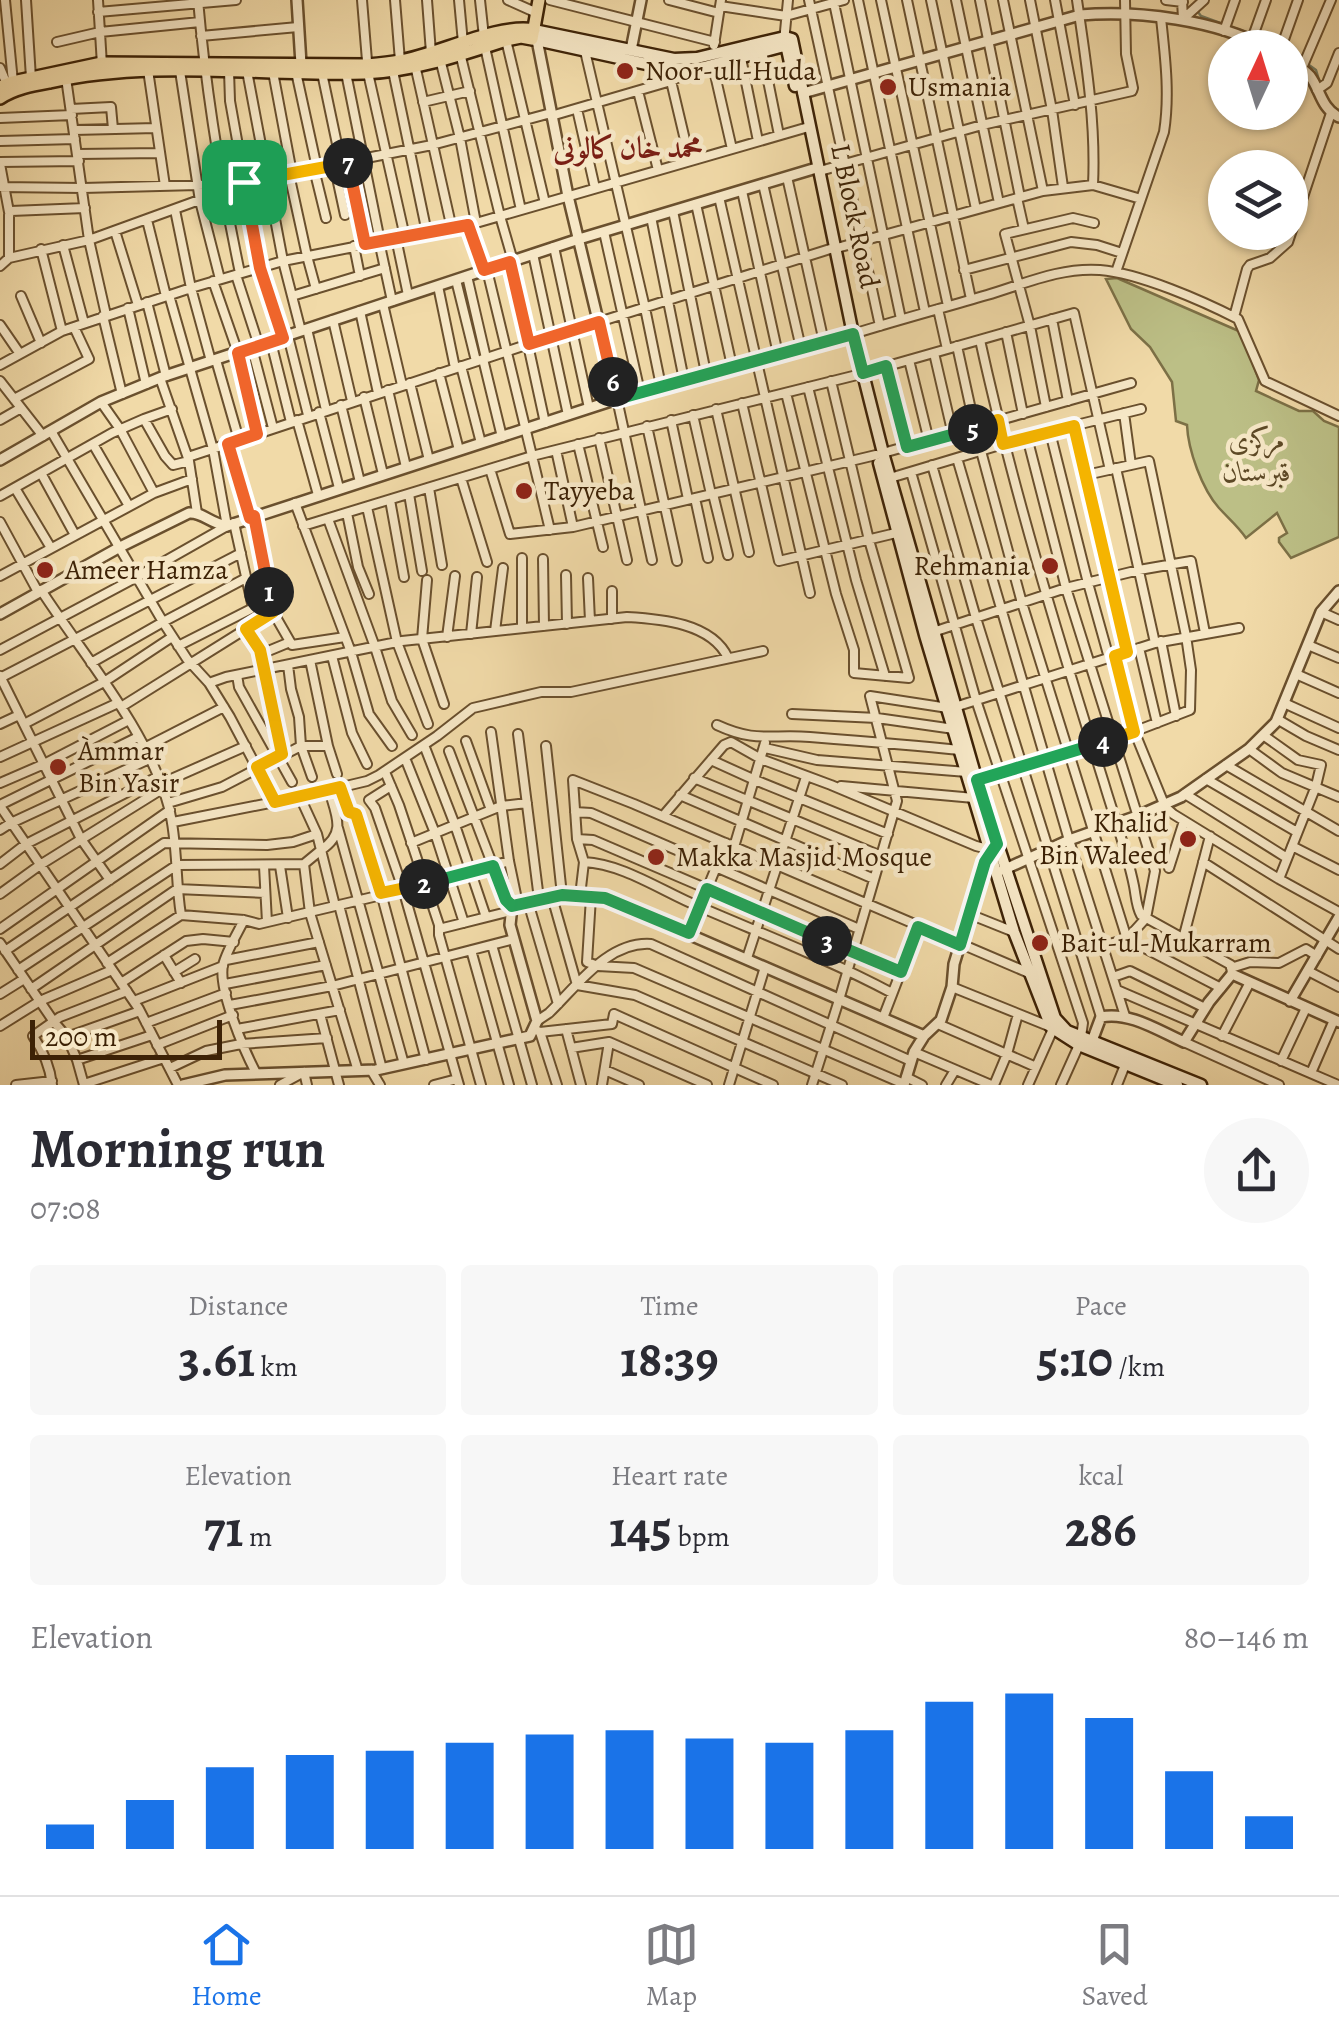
<!DOCTYPE html>
<meta charset="utf-8">
<style>
:root{--surface:#fff;--page:#f7f7f7;--text:#2b2b33;--muted:#7c7c81;--line:#e1e1e2;--accent:#1a73e8}
body{margin:0;font-family:Alegreya,Amiri,serif;background:var(--page);color:var(--text);height:100vh;display:flex;flex-direction:column;font-size:38px;white-space:nowrap}
*{box-sizing:border-box;margin:0}
p{font-size:32px;color:var(--muted)}
.icon{flex:none;width:55px;height:55px;fill:none;stroke:currentColor;stroke-width:2;stroke-linecap:round;stroke-linejoin:round}
.map{position:relative;height:1085px;overflow:hidden}
.panel{display:flex;flex-direction:column;background:var(--surface);flex:1}
.panel>*{flex:none}
.needle{width:65px;rotate:4deg}
.buttons{position:absolute;left:1208px;top:30px;display:grid;gap:20px}
.buttons a{display:grid;place-items:center;width:100px;height:100px;border-radius:50%;background:var(--surface);box-shadow:0 2px 8px #0004;font-size:50px}
.scale{position:absolute;left:30px;bottom:25px;width:192px;box-sizing:border-box;padding-left:10px;border:5px solid #3d2206;border-top:0;font-size:28px;line-height:35px;white-space:nowrap;color:#3d2206;-webkit-text-stroke:8px #f6e7c6;paint-order:stroke}
.pin{position:absolute;display:grid;place-items:center;width:85px;height:85px;color:#fff;margin:-42px;border-radius:20px;box-shadow:0 5px 15px #0006}
.km{position:absolute;width:50px;height:50px;margin:-25px;border-radius:50%;background:#222;color:#fff;font-size:28px;line-height:50px;text-align:center}
.round{display:grid;place-items:center;flex:none;width:105px;height:105px;border-radius:52px;background:var(--page)}
.head{display:flex;align-items:center;justify-content:space-between;height:170px;padding:0 30px}
h1{font-size:55px;font-weight:600;line-height:75px}
.stats{display:grid;grid-template-columns:repeat(3,1fr);gap:15px;height:170px;padding:10px 30px}
.stats div{display:grid;align-content:center;border-radius:10px;background:var(--page);text-align:center}
.stats b{font-size:50px;font-weight:600}
.stats small{font-size:28px;font-weight:400}
.stats p{font-size:28px}
.chart{height:280px;padding:20px 30px}
.chart p{display:flex;justify-content:space-between}
.chart svg{width:100%;height:180px;margin-top:10px;stroke:var(--accent);stroke-width:6}
.tabs{display:flex;justify-content:space-around;align-items:center;height:140px;border-top:2px solid var(--line);background:var(--surface);font-size:28px;color:var(--muted)}
.tabs a{display:grid;justify-items:center;gap:5px}
.tabs .active{color:var(--accent)}
.map>svg:first-child{display:block}
</style>
<div class="map">
<svg width="1339" height="1085" viewBox="0 0 1339 1085">
<rect width="100%" height="100%" fill="#f1daa8"/>
<filter id="stains"><feTurbulence type="fractalNoise" baseFrequency=".002" numOctaves="4"/><feColorMatrix values="0 0 0 0 .2 0 0 0 0 .09 0 0 0 0 .02 0 0 0 .5 -.17"/></filter>
<radialGradient id="worn" r=".72"><stop offset=".6" stop-color="#630" stop-opacity="0"/><stop offset="1" stop-color="#630" stop-opacity=".3"/></radialGradient>
<!-- green -->
<path fill="#bcbf86" stroke="#7c7046" stroke-width="2.5" d="M1117 278 1241 332 1259 380 1256 391 1299 411H1313L1324 421 1339 427V537L1291 558 1279 542V538L1287 533 1277 513 1246 538C1238 526 1228 518 1219 508 1202 489 1188 450 1187 425L1176 421 1172 382 1150 347 1131 329 1106 279Z"/>
<g fill="none" stroke-linecap="round" stroke-linejoin="round">
<!-- stream -->
<path stroke="#757e65" stroke-width="2.5" d="M1198 12 1201 16 1223 24
M1231 27 1258 36 1278 47
M1290 54 1302 61
M1309 65 1316 70 1319 80
M1326 95 1332 107 1339 110"/>
<!-- minor casing -->
<g stroke="#6a502e" stroke-width="12">
<path id="minor" d="M5 0 13 82
M26 0 31 78
M98 0 102 65
M198 0C206 92 221 183 240 273
M362 0 368 73 405 237
M395 0 400 61
M427 0 431 53
M459 0 463 43
M480 0 484 37
M508 0 537 13
M550 0 715 42
M669 0 719 13
M809 0 880 326
M858 0 925 312
M881 0 948 306
M907 0 971 299
M931 0 976 209
M956 0 999 203
M980 0 1020 197
M1003 0 1043 191
M1030 0 1052 110 1063 187
M1055 0 1075 105
M1077 0C1086 61 1096 123 1093 185
M1166 0 1183 2
M1182 0 1183 19
M834 3 901 319
M720 6 786 16 844 0
M98 12 236 0
M1183 19 1204 0
M1224 31 1235 0
M201 36 298 27
M1252 39 1266 0
M506 40 545 203
M57 42 100 32 200 22
M784 42 788 0
M714 45 721 0
M485 47 521 210
M1281 48 1298 0
M585 51 645 308 661 386
M762 51 779 135
M460 53 500 216 513 261
M741 58 758 141
M440 59 460 138 476 223
M415 65 452 229
M713 66 732 149
M0 68 8 87
M1302 68 1331 0
M148 70 165 186
M180 71 200 201 220 279
M229 71 230 101 260 268 283 338
M247 71 283 261 301 331
M393 71 427 233
M273 72 292 173
M296 72 317 168
M322 73 341 163
M346 73 380 241
M66 78 89 240 106 315
M671 81 690 161
M1317 90 1327 83 1339 53
M638 91 658 170
M423 102 470 91
M71 109 111 107 113 129
M577 109 595 188
M551 116 671 81 693 70
M0 118 72 115
M74 130 156 128
M0 141 75 139
M78 154 160 153
M0 162 79 161
M348 162 365 244
M0 164 9 212
M334 164 345 215
M314 169 326 218
M820 171 982 125 1132 91 1133 88 1126 54 1125 0
M289 174 307 256 316 289
M787 177 824 342
M763 184 801 348
M0 187 83 188 236 184 432 145 551 113
M742 191 778 354
M719 197 810 593
M1017 198 1024 229
M696 204 732 366
M175 210 191 288 211 361
M673 211 706 373
M651 217 684 380
M147 220 166 296
M468 225 484 271
M115 231 138 305
M604 232 640 392
M396 238 408 295
M379 241 392 301
M63 245 84 323
M354 246 360 276
M554 247 589 408
M837 248 1043 191 1093 185 1141 199
M41 249 62 331
M533 254 568 415
M9 258V215L11 211 85 208
M510 262 545 423
M0 266 9 258 89 240 224 191
M487 270 550 530
M964 270 1071 242 1097 245 1122 253
M1116 272 1164 132C1170 94 1165 56 1161 18
M236 275 259 346
M467 276 486 358
M456 280 476 361
M213 281 238 353 257 434
M438 286 455 368
M21 296 41 343
M292 296 385 268
M147 302 166 376
M383 304 402 385
M128 308 146 384
M938 309 947 349
M360 311 378 393
M103 316 122 394
M1234 317 1247 269 1250 265 1270 258 1288 242 1331 113
M1052 319 1068 401
M333 320 352 401
M0 325 20 354
M307 329 326 410
M1006 332 1023 414
M853 334C898 320 943 308 987 295 1024 284 1061 267 1100 270 1139 273 1203 301 1238 319L1265 381 1339 416
M288 336 308 415
M980 340C1013 490 1058 636 1104 783 1114 817 1127 851 1134 886 1136 896 1136 906 1141 915L1231 965 1232 974
M271 342 291 422
M957 346 975 428
M252 348 273 428
M934 353 953 435
M483 359 502 437
M216 360 239 440
M909 360 929 441
M0 365 62 331 191 288 283 261 476 223 805 128
M461 366 481 443
M886 366 907 447
M439 373 459 450
M863 373 1074 313 1110 470
M160 378 189 461 197 513
M0 381 43 436
M410 383 429 460
M808 387 856 580 885 676
M388 390 406 467
M786 393 836 594 854 650V673L909 678 869 540 831 381
M364 397 383 474
M14 399 89 359 74 327
M617 399 652 560
M742 403 779 561 896 533
M341 405 360 482
M1046 407 1030 326 1005 234 1073 218 1094 223
M716 409 749 552
M319 412 339 488
M1124 413 1131 465
M693 415 711 494
M144 419 172 409
M0 420 21 408
M297 420 318 495
M671 420 688 499
M647 426 677 561
M1074 426 1127 652
M51 431 163 622 187 659 209 683 230 717 275 802
M1050 432 1088 583 1109 658
M1027 437 1066 588 1139 570 1191 561 1205 633
M599 438 627 560
M93 444 129 506
M228 444 250 518
M578 444 603 547
M556 450 573 527
M981 451 1022 603 1127 939 1221 988
M883 453 1131 383
M188 457 529 344 830 249
M957 458 1069 840 1125 1016
M932 465 976 618 1101 1017
M1116 468 1155 643
M490 469 510 534 573 527 876 455
M911 472 976 700 1083 1023 1081 1037
M41 473 75 535
M461 478 487 562
M890 478 1020 439 1141 409
M15 488 51 548
M429 488 442 565
M154 493 192 479
M409 494 422 571
M713 494 728 555
M0 496 112 433 144 419 165 456 173 465 189 461
M695 498 708 558
M390 500 404 577
M295 503 351 652 369 714 392 746
M367 507 397 642 428 724
M347 513 358 567 369 594
M328 519 375 647 392 701 412 735
M0 522 38 592
M303 526 532 456 857 375
M543 559 544 626
M566 575 567 624
M0 576 154 493 120 429 101 402
M588 578 590 621
M427 580 422 639 444 704
M41 590C84 656 149 732 169 808 178 843 175 879 181 915
M273 612 292 645 345 637
M1321 612 1339 620
M612 619V591
M522 628V558
M246 629 260 650 282 755
M495 631 503 568
M930 633 1066 588 1155 871 1146 918 1127 939 1081 952
M471 634 477 577
M447 637 455 576
M1161 641 1176 716
M1308 645 1339 658
M178 646 253 608 234 523
M1139 648 1157 723
M0 650 137 577 227 526 213 449 169 295
M261 654 290 642
M332 656 352 733 367 764
M1115 656 1135 733 1164 804
M310 660 328 746 337 774
M91 663 163 622 246 578
M288 665 291 689 299 717 301 746 312 777
M1296 674 1339 693
M237 675 239 687 292 782
M0 676 81 839 110 880
M0 678 241 553
M209 683 226 677 402 641 627 617C661 619 712 623 728 658
M1284 703 1339 728
M121 707 273 612 254 517
M955 707 1155 643 1239 628
M792 714 877 718 954 729
M1277 719 1306 736 1339 750
M0 724 19 715
M24 724 104 682 172 637
M717 725C756 743 770 734 810 737 860 741 910 745 960 750
M491 732 509 861 518 904
M518 734 539 899
M1263 735 1298 760 1321 765 1316 786 1279 879
M466 741 491 810
M424 745 455 825 486 917
M546 746 562 895
M144 748 224 707
M765 748 817 760 967 772
M1249 749 1282 773 1339 797
M449 751 506 900 512 906
M0 757 118 703
M405 758 435 833 464 923
M711 760 755 780 888 834
M1226 765 1339 831
M385 772 399 805 439 925V935L481 1085
M694 778 881 856
M1206 779 1297 832
M974 781 1115 739 1190 710 1191 670 1186 636 1149 461 1086 475
M0 783 44 764 129 720
M160 784 246 746
M391 786 369 800 375 808 403 889 459 1085
M841 786 974 798
M340 787 349 811 356 815 381 893 426 1060
M329 790C336 815 347 833 321 850L335 906
M1185 794 1287 858
M680 795 874 879
M168 803 222 787 301 746H328
M0 805 138 737
M1163 805 1173 814 1279 879 1339 912
M0 806 139 1009 178 1085
M575 812 591 813 859 929
M663 816 724 745 731 742 761 759 831 785 976 846 988 849
M173 822 300 797 367 781 379 775 437 736 473 708 541 692H571L763 651
M338 828 404 1064
M0 830 11 823 149 759
M577 839 593 840 901 972
M411 843 501 806 527 803
M1292 846 1339 870
M734 847 765 743
M584 862C624 864 663 892 700 907 765 935 830 960 892 993
M1203 862 1339 949
M0 864 26 844 157 777
M304 864 310 913 358 1071
M264 866 267 922
M280 866 288 918
M1169 868 1184 821
M0 894 40 865 162 789
M580 896 584 862 577 839 573 780 634 804 1029 973
M552 897 577 985 635 995 842 1085
M591 897 587 962 598 966 634 968 904 1084
M528 902 558 1004
M339 905 382 1069
M969 914 1014 932
M244 920C237 934 227 950 223 965 218 990 244 1050 256 1073
M0 929 170 810
M439 929 511 911
M689 933 726 843
M1183 939 1210 836
M0 943 54 1022 67 1037 77 1060 84 1085
M492 945 532 1085
M471 950 509 1085
M5 951 164 843 267 845 293 842 317 834
M164 955 181 983
M747 958 806 777
M226 960 319 942
M107 963 181 915 244 920 259 924 449 879 509 861
M1231 968 1250 962 1279 963 1306 949 1317 956
M18 970 177 865 304 864 321 850 317 834 300 797
M1308 971 1339 987
M174 972 195 959
M1113 977 1130 971 1205 1008
M121 983 186 941 203 939 234 942
M225 984 326 965
M952 987 1051 1027
M31 989 177 889 265 893
M1117 990 1338 1085
M0 994 24 979
M134 1001 223 966
M230 1005 332 986 514 939
M320 1014 339 1085
M883 1018 918 927
M537 1021 549 1013C577 986 608 941 651 944L911 1061
M146 1023 226 993
M938 1024 1036 1067
M0 1026 40 1001 112 970
M237 1029 340 1010
M566 1029 581 1085
M536 1030 540 1032 557 1085
M540 1032 612 1024 614 1014 773 1085
M1222 1036 1250 982
M67 1037 140 1011
M1184 1042 1279 1085
M157 1045 233 1015
M571 1048 609 1042 707 1085
M914 1052 991 1085
M77 1060 152 1035
M1281 1061 1306 1008
M170 1068 206 1051 241 1044 327 1038
M371 1070 380 1085
M605 1070 639 1085
M1311 1073 1334 1020
M906 1077 922 1085
M84 1084 164 1058
M16 1085 52 1081
M52 1085C50 1066 44 1052 33 1036L60 1017 127 991
M280 1085 304 1072 307 1085
M434 1085 457 1079
M602 1085 609 1042
M729 1085 765 967
M812 1085 839 1000 897 801 870 696 948 708
M946 1085 955 1070
M994 1085 1007 1054 1018 1014
M1028 1085 1053 1029
M1061 1085 1079 1045
M1117 1085 1125 1065"/>
</g>
<!-- tertiary casing -->
<g stroke="#6a502e" stroke-width="14">
<path id="tertiary" d="M297 0 301 64
M537 40 568 196 617 399
M631 50 641 0
M1290 60C1297 65 1304 69 1310 76 1321 91 1321 108 1339 117
M803 93 1080 15C1139 10 1215 20 1268 48
M0 460 101 402 162 377 579 239 813 169
M0 614 120 547 189 513C203 512 209 523 227 526L617 399 853 334
M1003 870 1069 840 1140 815 1181 797 1249 749 1276 722 1321 612 1339 591
M1290 1001 1339 917
M1092 1041 1101 1017C1129 1011 1159 1031 1184 1042L1209 1002 1232 974 1339 1022
M183 1085 225 1075 376 1070 530 1036 537 1021 510 925 512 906 562 895 605 898 924 1036 941 1020 952 987 954 964 985 862 992 850
M904 1085 914 1052 924 1036"/>
</g>
<!-- secondary casing -->
<g stroke="#3d2206" stroke-width="15">
<path id="secondary" d="M534 30 674 59 697 58 785 37 792 39 853 334 883 453 977 781 1055 1018 1067 1031 1201 1085
M532 39 660 67 693 70 784 46 787 49 795 86
M879 463 925 635 1014 932 1051 1027 1079 1045 1177 1085"/>
</g>
<!-- primary casing -->
<g stroke="#3d2206" stroke-width="16">
<path id="primary" d="M0 87 13 82 102 63 367 65C378 64 389 63 400 61 437 55 499 23 534 30
M0 98C15 88 33 85 50 82 154 59 260 76 364 73 410 72 463 54 506 40L521 37 532 39 539 0"/>
</g>
<!-- minor -->
<use href="#minor" stroke="#f6e7c6" stroke-width="8"/>
<!-- tertiary -->
<use href="#tertiary" stroke="#f6e7c6" stroke-width="9"/>
<!-- secondary -->
<use href="#secondary" stroke="#f6e7c6" stroke-width="10"/>
<!-- primary -->
<use href="#primary" stroke="#f1daa8" stroke-width="11"/>
</g>
<g fill="none" stroke-linecap="round" stroke-linejoin="round">
<!-- split-1 casing -->
<g stroke="#fff" stroke-width="20">
<path id="split-1" d="M244 182 260 268 283 338 238 353 257 434 228 444 250 518 254 516 269 592"/>
</g>
<!-- split-2 casing -->
<g stroke="#fff" stroke-width="20">
<path id="split-2" d="M269 592 273 612 246 629 260 650 282 754 257 767 275 802 340 787 349 812 356 814 381 893 424 884"/>
</g>
<!-- split-3 casing -->
<g stroke="#fff" stroke-width="20">
<path id="split-3" d="M424 884 493 866 506 900 512 906 562 895 605 898 689 933 707 889 827 941"/>
</g>
<!-- split-4 casing -->
<g stroke="#fff" stroke-width="20">
<path id="split-4" d="M827 941 901 972 918 927 960 945 985 862 997 844 977 780 1103 742"/>
</g>
<!-- split-5 casing -->
<g stroke="#fff" stroke-width="20">
<path id="split-5" d="M973 429 998 420 1003 444 1074 426 1127 652 1115 656 1134 732 1103 742"/>
</g>
<!-- split-6 casing -->
<g stroke="#fff" stroke-width="20">
<path id="split-6" d="M613 382 617 399 853 334 863 373 886 366 907 447 973 429"/>
</g>
<!-- split-7 casing -->
<g stroke="#fff" stroke-width="20">
<path id="split-7" d="M348 163 365 244 468 225 484 270 510 262 529 344 599 322 613 382"/>
</g>
<!-- split-8 casing -->
<g stroke="#fff" stroke-width="20">
<path id="split-8" d="M244 182 348 163"/>
</g>
<!-- split-1 -->
<use href="#split-1" stroke="#f0652b" stroke-width="12"/>
<!-- split-2 -->
<use href="#split-2" stroke="#f5b400" stroke-width="12"/>
<!-- split-3 -->
<use href="#split-3" stroke="#22a559" stroke-width="12"/>
<!-- split-4 -->
<use href="#split-4" stroke="#22a559" stroke-width="12"/>
<!-- split-5 -->
<use href="#split-5" stroke="#f5b400" stroke-width="12"/>
<!-- split-6 -->
<use href="#split-6" stroke="#22a559" stroke-width="12"/>
<!-- split-7 -->
<use href="#split-7" stroke="#f0652b" stroke-width="12"/>
<!-- split-8 -->
<use href="#split-8" stroke="#f5b400" stroke-width="12"/>
</g>
<!-- markers -->
<g fill="#8f2418" stroke="#f6e7c6" stroke-width="4">
<circle cx="625" cy="71" r="10"/>
<circle cx="888" cy="87" r="10"/>
<circle cx="524" cy="491" r="10"/>
<circle cx="1050" cy="566" r="10"/>
<circle cx="45" cy="570" r="10"/>
<circle cx="58" cy="767" r="10"/>
<circle cx="1188" cy="839" r="10"/>
<circle cx="656" cy="857" r="10"/>
<circle cx="1040" cy="943" r="10"/>
</g>
<g text-anchor="middle" dominant-baseline="central" stroke-width="9" stroke-linejoin="round" paint-order="stroke">
<!-- poi labels -->
<g font-size="28" fill="#3d2206" stroke="#f6e7c6" text-anchor="start">
<text x="645" y="71">Noor-ull-Huda</text>
<text x="908" y="87">Usmania</text>
<text x="544" y="491">Tayyeba</text>
<text x="1030" y="566" text-anchor="end">Rehmania</text>
<text x="65" y="570">Ameer Hamza</text>
<text x="78" y="751">Àmmar<tspan x="78" dy="32">Bin Yasir</tspan></text>
<text x="1168" y="823" text-anchor="end">Khalid<tspan x="1168" dy="32">Bin Waleed</tspan></text>
<text x="676" y="857">Makka Masjid Mosque</text>
<text x="1060" y="943">Bait-ul-Mukarram</text>
</g>
<!-- street labels -->
<g font-size="28" fill="#3d2206" stroke="#f6e7c6">
<text transform="translate(855 216) rotate(78)">L Block Road</text>
</g>
<!-- park labels -->
<g font-size="28" font-style="italic" fill="#5d4926" stroke="#f6e7c6">
<text x="1257" y="440">مرکزی<tspan x="1257" dy="32">قبرستان</tspan></text>
</g>
<!-- neighbourhood labels -->
<g font-size="30" font-weight="bold" fill="#7a1f14" stroke="#f6e7c6">
<text x="628" y="148">محمد خان کالونی</text>
</g>
</g>
<rect width="100%" height="100%" filter="url(#stains)"/>
<rect width="100%" height="100%" fill="url(#worn)"/>
</svg>
<div class="buttons">
<a><svg class="needle" viewBox="-14 -14 28 28"><path d="M0-13l5 13h-10z" fill="#e53935"/><path d="M0 13l5-13h-10z" fill="#7c7c81"/></svg></a>
<a><svg class="icon" aria-label="layers" viewBox="0 0 24 24"><path d="M12 4l9 5-9 5-9-5zM3 14l9 5 9-5"/></svg></a>
</div>
<div class="scale">200 m</div>
<div class="pin" style="left:244px;top:182px;background:#1e9e55"><svg class="icon" aria-label="arrive" viewBox="0 0 24 24"><path d="M6 21V4h12l-3 4 3 4H6"/></svg></div>
<b class="km" style="left:269px;top:592px">1</b>
<b class="km" style="left:424px;top:884px">2</b>
<b class="km" style="left:827px;top:941px">3</b>
<b class="km" style="left:1103px;top:742px">4</b>
<b class="km" style="left:973px;top:429px">5</b>
<b class="km" style="left:613px;top:382px">6</b>
<b class="km" style="left:348px;top:163px">7</b>
</div>
<section class="panel">
<div class="head"><div><h1>Morning run</h1><p>07:08</p></div><a class="round"><svg class="icon" aria-label="share" viewBox="0 0 24 24"><path d="M12 15V3M7 8l5-5 5 5M5 13v7h14v-7"/></svg></a></div>
<div class="stats">
<div><p>Distance</p><b>3.61<small> km</small></b></div>
<div><p>Time</p><b>18:39</b></div>
<div><p>Pace</p><b>5:10<small> /km</small></b></div>
</div>
<div class="stats">
<div><p>Elevation</p><b>71<small> m</small></b></div>
<div><p>Heart rate</p><b>145<small> bpm</small></b></div>
<div><p>kcal</p><b>286</b></div>
</div>
<div class="chart"><p><span>Elevation</span>80–146 m</p>
<svg viewBox="0 0 160 44" preserveAspectRatio="none"><path d="M5 44V38M15 44V32M25 44V24M35 44V21M45 44V20M55 44V18M65 44V16M75 44V15M85 44V17M95 44V18M105 44V15M115 44V8M125 44V6M135 44V12M145 44V25M155 44V36"/></svg>
</div>
</section>
<nav class="tabs">
<a class="active"><svg class="icon" aria-label="home" viewBox="0 0 24 24"><path d="M3 11l9-7 9 7M6 9v11h12V9"/></svg>Home</a>
<a><svg class="icon" aria-label="map" viewBox="0 0 24 24"><path d="M3 6l6-2 6 2 6-2v14l-6 2-6-2-6 2zM9 4v14M15 6v14"/></svg>Map</a>
<a><svg class="icon" aria-label="saved" viewBox="0 0 24 24"><path d="M7 4h10v16l-5-4-5 4z"/></svg>Saved</a>
</nav>
